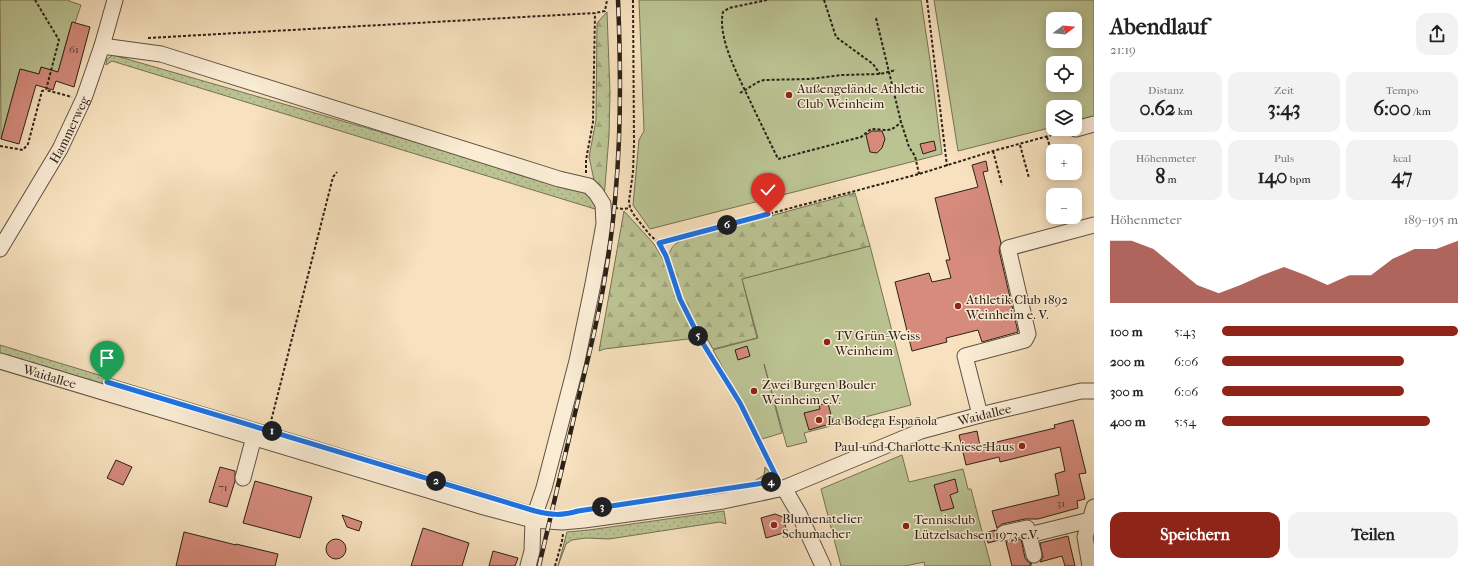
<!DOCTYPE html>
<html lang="de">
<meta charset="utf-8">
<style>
:root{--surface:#fff;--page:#f2f2f2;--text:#222;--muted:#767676;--accent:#8f2418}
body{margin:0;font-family:"IM FELL French Canon",serif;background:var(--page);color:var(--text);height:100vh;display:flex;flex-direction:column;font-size:15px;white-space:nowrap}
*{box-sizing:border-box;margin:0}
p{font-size:13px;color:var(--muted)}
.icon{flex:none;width:22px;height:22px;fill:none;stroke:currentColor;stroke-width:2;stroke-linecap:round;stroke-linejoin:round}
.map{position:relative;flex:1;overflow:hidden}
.details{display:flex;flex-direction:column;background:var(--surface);width:380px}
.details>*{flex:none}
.needle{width:26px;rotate:74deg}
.buttons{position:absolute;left:1046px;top:12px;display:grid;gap:8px}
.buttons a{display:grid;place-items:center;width:36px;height:36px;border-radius:8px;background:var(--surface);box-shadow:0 2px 10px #0003;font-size:20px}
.pin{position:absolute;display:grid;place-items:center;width:34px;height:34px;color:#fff;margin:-41px -17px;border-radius:50% 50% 50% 0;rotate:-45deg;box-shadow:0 0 4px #0007}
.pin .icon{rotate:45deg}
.km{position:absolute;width:20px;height:20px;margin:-10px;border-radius:50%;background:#222;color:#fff;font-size:11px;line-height:20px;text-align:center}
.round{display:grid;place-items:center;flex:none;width:42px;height:42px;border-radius:12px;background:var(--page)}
.headline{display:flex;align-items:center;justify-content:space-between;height:68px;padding:0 16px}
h1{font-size:22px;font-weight:700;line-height:30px}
.metrics{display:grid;grid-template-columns:repeat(3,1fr);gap:6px;height:68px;padding:4px 16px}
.metrics div{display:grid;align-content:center;border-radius:10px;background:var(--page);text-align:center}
.metrics b{font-size:20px;font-weight:700}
.metrics small{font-size:11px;font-weight:400}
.metrics p{font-size:11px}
.chart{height:112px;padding:8px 16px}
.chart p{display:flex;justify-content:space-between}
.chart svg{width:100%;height:72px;margin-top:4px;fill:var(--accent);opacity:.7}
.cta{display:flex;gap:8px;margin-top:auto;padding:8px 16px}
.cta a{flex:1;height:46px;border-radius:12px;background:var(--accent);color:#fff;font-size:16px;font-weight:700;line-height:46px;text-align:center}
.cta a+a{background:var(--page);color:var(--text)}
ul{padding:0 16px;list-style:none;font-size:13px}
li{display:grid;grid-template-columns:64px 48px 1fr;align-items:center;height:30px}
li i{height:10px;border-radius:5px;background:var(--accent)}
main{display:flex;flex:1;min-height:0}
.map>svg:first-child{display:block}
</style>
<main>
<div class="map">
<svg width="1094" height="566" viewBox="0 0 1094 566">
<defs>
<pattern id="grass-dots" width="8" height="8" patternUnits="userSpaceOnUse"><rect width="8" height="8" fill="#bbc393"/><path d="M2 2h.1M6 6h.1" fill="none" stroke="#a1a77e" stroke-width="1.8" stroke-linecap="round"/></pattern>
<pattern id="forest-firs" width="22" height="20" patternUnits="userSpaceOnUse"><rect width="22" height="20" fill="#bbc393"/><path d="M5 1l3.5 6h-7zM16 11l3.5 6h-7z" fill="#a1a77e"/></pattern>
</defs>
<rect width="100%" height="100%" fill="#f7e1be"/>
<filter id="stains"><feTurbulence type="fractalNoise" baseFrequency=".005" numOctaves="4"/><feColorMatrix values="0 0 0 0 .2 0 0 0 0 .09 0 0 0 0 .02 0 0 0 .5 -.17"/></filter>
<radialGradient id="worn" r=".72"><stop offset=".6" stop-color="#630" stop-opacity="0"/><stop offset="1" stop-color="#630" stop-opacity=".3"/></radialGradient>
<!-- grass -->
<path fill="url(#grass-dots)" stroke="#747255" d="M113 55 558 183 591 194 598 211 595 209 112 61 106 65 107 59Z
M0 345 534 507 525 514 0 356Z
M765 467 769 471 772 480 753 482 764 475Z
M759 487 761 488 577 514 579 513Z
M724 511 726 524 720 522 609 539 586 538 572 540 566 544 558 566 567 532 589 530Z"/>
<!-- forest -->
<path fill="url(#forest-firs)" stroke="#747255" d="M607 12 610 92 609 136 604 199 594 180 589 157 596 120 597 23Z
M855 193 870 246 742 279 757 338 713 349 703 332 688 339 604 349 599 351 624 211 654 244 664 261C673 252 667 248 682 240Z"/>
<!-- park -->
<path fill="#bbc393" stroke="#747255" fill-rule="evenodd" d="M0 0H69V1L81 5 75 23 72 22 58 72 41 67 39 74 20 69 1 139Z
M639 0H921L930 60 942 154 650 229 633 205 639 140 644 131Z
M934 0H1094V117L1075 122V107H1053V127L958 151ZM1053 19H1075V41H1053ZM1053 63H1075V85H1053Z
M870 246 911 405 804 433 807 442 787 447 764 364 782 433 762 439 713 350 758 338 742 279Z
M902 455 909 482 963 469 968 489H971L991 566H925L924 562 905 566H841L821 489Z"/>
<!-- building -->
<path fill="#d68b7d" stroke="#2c2117" d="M72 22 90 27 74 87 56 81 53 90 36 85 19 144 1 139 20 69 39 74 41 67 58 72Z
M872 131H882L885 139 882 148 877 153 870 152 866 135Z
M934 141 936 150 923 154 920 144Z
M986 161 988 171 983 172 1001 243 999 250 1018 332 982 342 978 330 946 338 947 342 912 351 895 282 929 273 932 282 951 278 946 260H950L935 198 978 187 972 165Z
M747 346 750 356 738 360 735 350Z
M828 403 833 423 809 430 804 413 820 409 819 405Z
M1073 420 1086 473 1079 474 1085 499 1077 501 1078 508 1038 519H1025L1002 524 997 528 992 511 1059 495 1055 474 1065 471 1060 447 1000 462 999 457 966 465 959 435 977 431 980 446 1055 428 1054 425Z
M116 460 132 467 123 485 107 478Z
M220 467 235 471V481L227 507 209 502Z
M955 479 958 492 950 495 954 508 941 511 934 485Z
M255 481 312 497 300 538 243 523Z
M775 514 783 517 787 532 766 538 761 518Z
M342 515 362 522 359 531 347 527Z
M423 528 469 543 462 566H411Z
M995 530V535L999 540 988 543 985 533Z
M184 532 236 545V544L278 554 275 566H176Z
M1068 536 1075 566H1065L1062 556 1040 562 1043 557 1040 543Z
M1021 539 1025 558 1028 562 1032 564H1030L1031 566H1012L1006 542Z
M326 549a10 10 0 1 1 20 0a10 10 0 1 1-20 0Z
M493 551 518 558 515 566H489Z"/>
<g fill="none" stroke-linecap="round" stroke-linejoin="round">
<!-- minor casing -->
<g stroke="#5f5141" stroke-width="17">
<g id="minor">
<path d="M102 46 161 54 559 179 589 186 596 193 603 204 604 224 593 284 577 361 544 488 533 520 532 551 528 566"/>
<path d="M1076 129 1094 124"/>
<path id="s1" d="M0 249 60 149 84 98 102 46 115 0"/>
<path id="s2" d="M0 361 484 507 533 520 562 522 584 520 723 501 784 488 921 431 980 415 1081 391H1094"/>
<path d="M980 415 965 356 1025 340 1028 334 1008 248 1094 225"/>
<path d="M243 478 254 437"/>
<path d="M784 488 799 514 823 566"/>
<path d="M1004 533 1027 528 1029 535 1090 520"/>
<path d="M1029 535 1034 555"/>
<path d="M1090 566 1085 537 1094 507"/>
</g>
</g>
<!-- path -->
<path stroke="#2c2117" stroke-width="2" stroke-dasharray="3 2" stroke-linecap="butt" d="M35 0 59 40 46 90 72 97
M633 0 634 143 633 172 629 201 630 208 634 215 650 235 659 243 666 256 680 299 699 337 740 403 776 477
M767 0 729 8 723 12C717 39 740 79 751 103 760 122 769 140 778 159L861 137 871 129C886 129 889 134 901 122
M824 0 836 37 873 64 880 74
M927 0 947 166
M876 18 901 122 909 147 915 156 919 174
M148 38 595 13 605 11 607 0
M740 93 758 82 764 80 810 79 842 75 880 74 896 70
M1047 137 1053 157
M1020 145 1029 178
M0 146 23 150 28 144 42 91 46 90
M993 151 1002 185
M586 173V160L593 122 595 13
M615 208 624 209 630 208
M659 243 919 174 993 151 1063 132
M269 429 333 177 337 172
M555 566 562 541 563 534"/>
<!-- minor -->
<use href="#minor" stroke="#faecd5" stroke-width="15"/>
<!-- rail casing -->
<g stroke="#2c2117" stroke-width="4.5">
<path id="rail" d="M539 566C553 508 566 450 580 392 589 354 599 316 605 277 621 184 622 94 618 0"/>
</g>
<!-- rail -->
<use href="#rail" stroke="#faecd5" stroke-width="3" stroke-dasharray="9" stroke-linecap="butt"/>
</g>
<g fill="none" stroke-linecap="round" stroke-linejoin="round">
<!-- route casing -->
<g stroke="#fff" stroke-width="8">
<path id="route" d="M107 382 535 511C552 515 561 516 578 511L764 483 778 480 740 403 699 337 680 299 666 256 659 243 768 214"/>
</g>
<!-- route -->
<use href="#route" stroke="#1a73e8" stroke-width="5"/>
</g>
<!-- markers -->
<g fill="#8f2418" stroke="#faecd5" stroke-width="1.5">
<circle cx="789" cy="95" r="4"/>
<circle cx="958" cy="306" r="4"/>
<circle cx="827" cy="342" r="4"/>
<circle cx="754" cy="391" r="4"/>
<circle cx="819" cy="420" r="4"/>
<circle cx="1022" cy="446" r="4"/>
<circle cx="774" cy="525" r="4"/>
<circle cx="906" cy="526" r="4"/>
</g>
<g text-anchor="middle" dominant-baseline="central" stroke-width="3" stroke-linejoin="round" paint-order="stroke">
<!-- number labels -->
<g font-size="11" fill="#563c30">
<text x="74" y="49">61</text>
<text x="223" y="487">71</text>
<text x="1061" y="503">31</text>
</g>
<!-- poi labels -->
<g font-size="13" fill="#2c2117" stroke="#faecd5" text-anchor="start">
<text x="797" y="88">Außengelände Athletic<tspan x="797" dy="15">Club Weinheim</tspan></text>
<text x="966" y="299">Athletik Club 1892<tspan x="966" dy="15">Weinheim e. V.</tspan></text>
<text x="835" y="335">TV Grün-Weiss<tspan x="835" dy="15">Weinheim</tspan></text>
<text x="762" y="384">Zwei Burgen Bouler<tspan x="762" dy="15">Weinheim e.V.</tspan></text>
<text x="827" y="420">La Bodega Española</text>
<text x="1014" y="446" text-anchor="end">Paul-und-Charlotte-Kniese-Haus</text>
<text x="782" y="518">Blumenatelier<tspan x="782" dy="15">Schumacher</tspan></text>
<text x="914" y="519">Tennisclub<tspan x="914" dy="15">Lützelsachsen 1973 e.V.</tspan></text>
</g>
<!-- street labels -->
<g font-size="13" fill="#2c2117" stroke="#faecd5">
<text stroke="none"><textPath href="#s1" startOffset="138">Hammerweg</textPath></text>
<text stroke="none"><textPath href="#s2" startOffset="52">Waidallee</textPath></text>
<text stroke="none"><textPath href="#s2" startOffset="1024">Waidallee</textPath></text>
</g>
</g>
<rect width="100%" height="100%" filter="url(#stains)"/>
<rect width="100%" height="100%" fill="url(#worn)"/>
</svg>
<div class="buttons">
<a><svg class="needle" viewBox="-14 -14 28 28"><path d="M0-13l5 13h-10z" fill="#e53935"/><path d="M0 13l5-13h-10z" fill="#767676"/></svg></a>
<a><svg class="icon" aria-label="locate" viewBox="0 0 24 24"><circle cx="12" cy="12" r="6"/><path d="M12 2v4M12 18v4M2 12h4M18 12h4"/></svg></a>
<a><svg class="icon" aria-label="layers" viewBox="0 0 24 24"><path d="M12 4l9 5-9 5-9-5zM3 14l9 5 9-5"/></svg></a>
<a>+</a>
<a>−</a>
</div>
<div class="pin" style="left:107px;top:382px;background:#1e9e55"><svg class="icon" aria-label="arrive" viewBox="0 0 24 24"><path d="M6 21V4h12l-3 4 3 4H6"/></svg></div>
<div class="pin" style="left:768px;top:214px;background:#d93025"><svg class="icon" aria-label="check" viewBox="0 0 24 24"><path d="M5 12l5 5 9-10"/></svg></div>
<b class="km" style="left:272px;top:431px">1</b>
<b class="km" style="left:436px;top:481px">2</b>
<b class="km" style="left:602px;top:507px">3</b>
<b class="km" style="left:771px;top:482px">4</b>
<b class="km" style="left:698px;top:336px">5</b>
<b class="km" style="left:727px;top:225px">6</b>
</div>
<section class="details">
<div class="headline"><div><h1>Abendlauf</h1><p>21:19</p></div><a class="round"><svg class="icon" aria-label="share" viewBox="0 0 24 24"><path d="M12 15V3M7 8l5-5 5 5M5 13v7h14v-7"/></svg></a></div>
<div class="metrics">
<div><p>Distanz</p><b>0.62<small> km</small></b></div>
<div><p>Zeit</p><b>3:43</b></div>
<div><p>Tempo</p><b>6:00<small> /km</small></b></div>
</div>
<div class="metrics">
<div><p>Höhenmeter</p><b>8<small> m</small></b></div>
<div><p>Puls</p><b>140<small> bpm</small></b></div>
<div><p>kcal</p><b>47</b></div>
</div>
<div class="chart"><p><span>Höhenmeter</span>189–195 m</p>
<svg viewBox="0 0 160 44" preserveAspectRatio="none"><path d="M0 44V6L10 6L20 11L30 22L40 33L50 38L60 33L70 27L80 22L90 27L100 33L110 27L120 27L130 17L140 11L150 11L160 6V44z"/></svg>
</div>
<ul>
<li><b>100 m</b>5:43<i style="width:100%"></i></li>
<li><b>200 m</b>6:06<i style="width:77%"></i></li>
<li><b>300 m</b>6:06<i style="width:77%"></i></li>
<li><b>400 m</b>5:54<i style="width:88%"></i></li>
</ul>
<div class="cta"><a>Speichern</a><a>Teilen</a></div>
</section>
</main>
